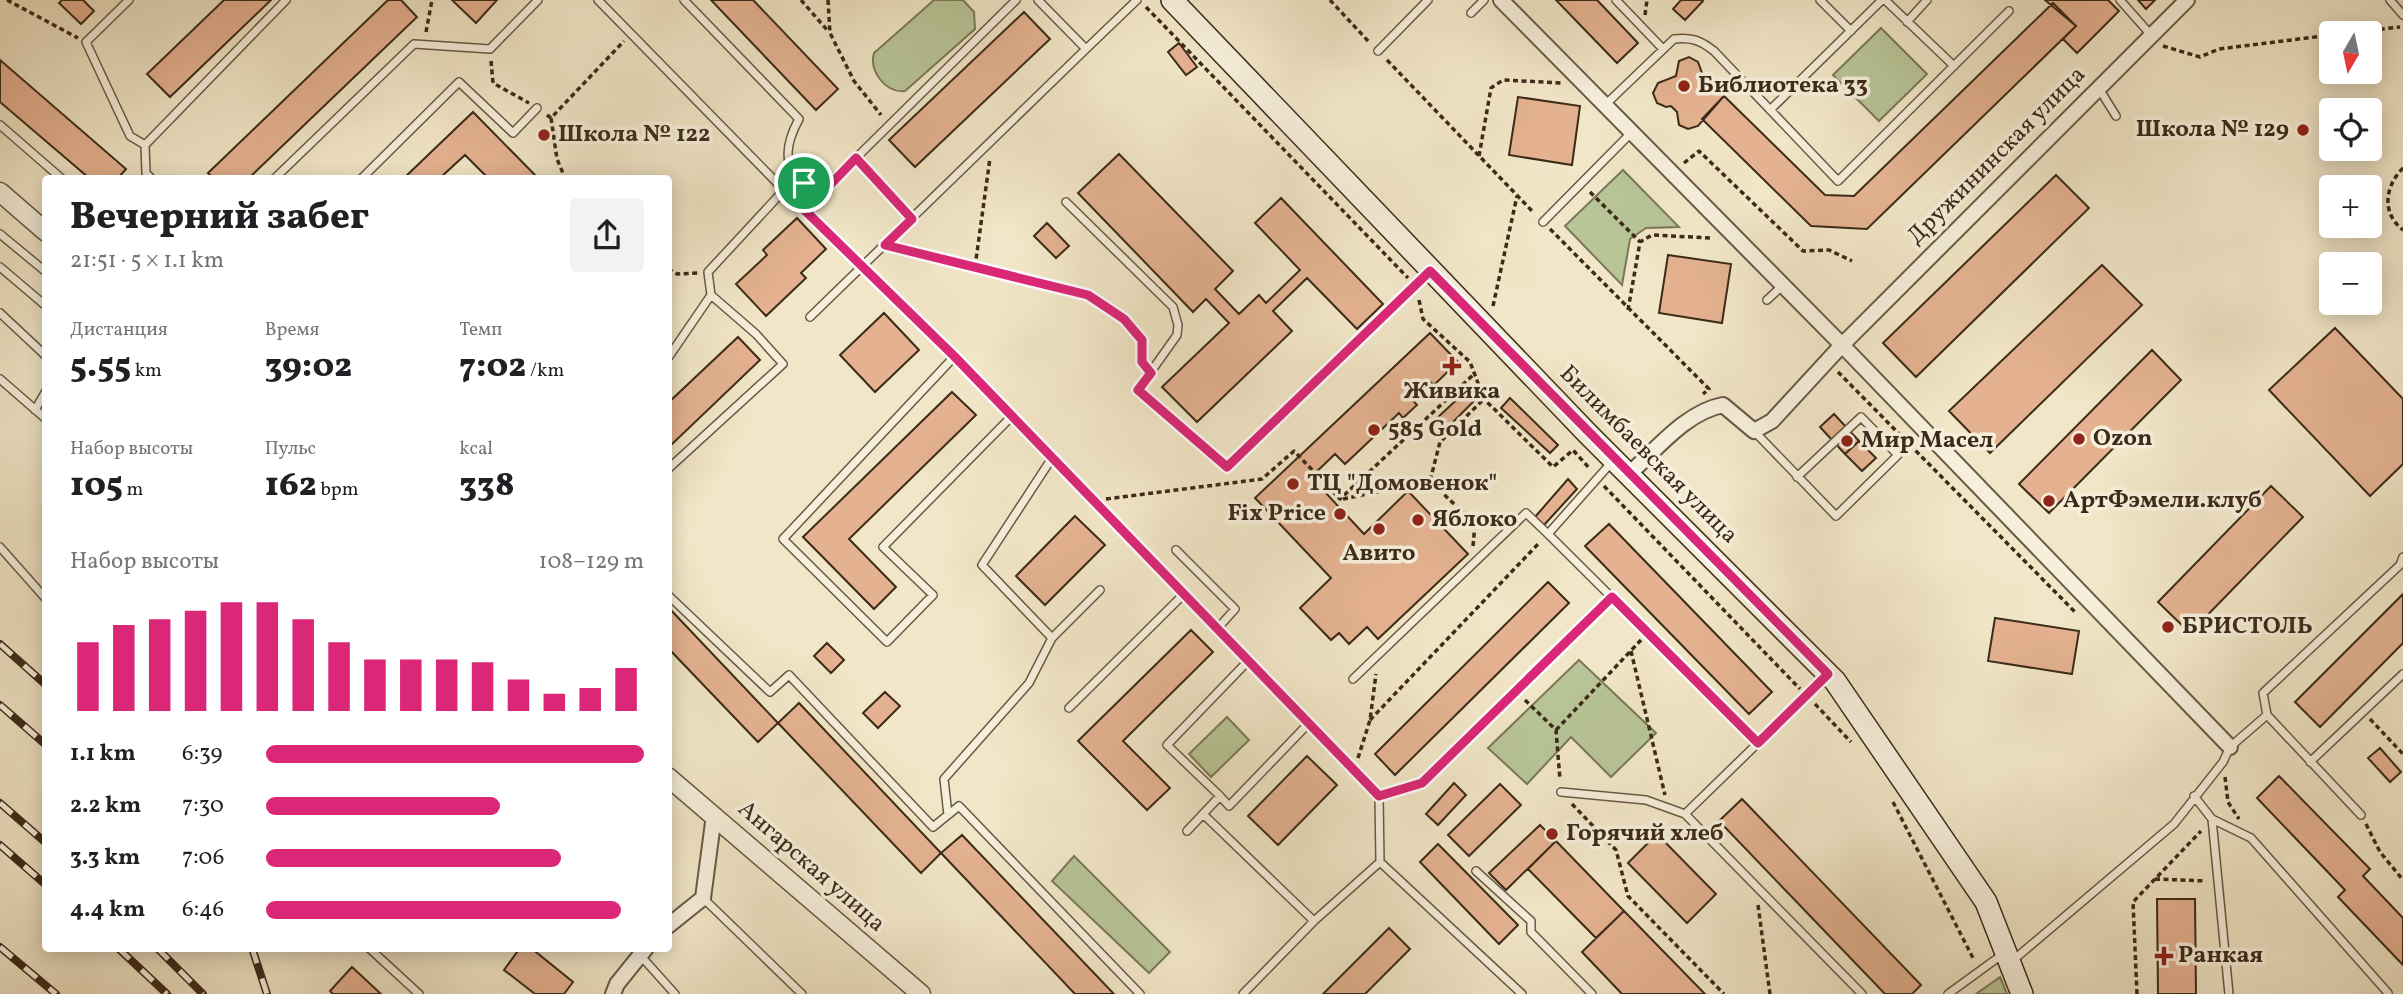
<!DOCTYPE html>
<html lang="ru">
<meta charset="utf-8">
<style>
:root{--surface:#fff;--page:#f2f2f2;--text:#202124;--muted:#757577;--accent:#db2777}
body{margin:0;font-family:Vollkorn,serif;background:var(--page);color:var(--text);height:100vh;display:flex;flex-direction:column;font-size:26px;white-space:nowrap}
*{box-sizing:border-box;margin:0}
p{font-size:23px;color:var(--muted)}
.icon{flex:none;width:38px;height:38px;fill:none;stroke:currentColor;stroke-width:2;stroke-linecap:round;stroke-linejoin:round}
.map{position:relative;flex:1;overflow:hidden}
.sheet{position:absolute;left:42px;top:175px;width:630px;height:777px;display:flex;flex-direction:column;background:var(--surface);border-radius:7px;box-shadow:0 4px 18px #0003}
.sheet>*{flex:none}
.needle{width:46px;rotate:189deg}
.tools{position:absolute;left:2319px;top:21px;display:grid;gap:14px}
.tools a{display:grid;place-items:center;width:63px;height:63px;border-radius:7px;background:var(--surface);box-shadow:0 4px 18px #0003;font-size:35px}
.pin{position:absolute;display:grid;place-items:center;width:60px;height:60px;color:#fff;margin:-30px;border:4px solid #fff;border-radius:50%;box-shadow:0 2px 7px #0007}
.round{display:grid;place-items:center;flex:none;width:74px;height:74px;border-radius:7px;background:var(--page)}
.overview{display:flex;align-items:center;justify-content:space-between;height:119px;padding:0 28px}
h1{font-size:38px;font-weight:800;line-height:52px}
.stats{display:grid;grid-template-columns:repeat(3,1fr);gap:10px;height:119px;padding:7px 28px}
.stats div{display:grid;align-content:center}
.stats b{font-size:35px;font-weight:800}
.stats small{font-size:19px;font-weight:400}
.stats p{font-size:19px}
.chart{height:196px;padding:14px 28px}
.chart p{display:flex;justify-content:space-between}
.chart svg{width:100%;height:126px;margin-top:7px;stroke:var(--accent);stroke-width:6}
ul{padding:0 28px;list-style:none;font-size:23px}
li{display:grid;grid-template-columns:112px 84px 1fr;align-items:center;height:52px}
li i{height:18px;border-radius:9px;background:var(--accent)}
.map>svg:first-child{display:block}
</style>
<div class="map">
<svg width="2403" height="994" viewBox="0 0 2403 994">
<rect width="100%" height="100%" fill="#f1e6c7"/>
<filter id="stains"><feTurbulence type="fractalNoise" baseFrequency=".00286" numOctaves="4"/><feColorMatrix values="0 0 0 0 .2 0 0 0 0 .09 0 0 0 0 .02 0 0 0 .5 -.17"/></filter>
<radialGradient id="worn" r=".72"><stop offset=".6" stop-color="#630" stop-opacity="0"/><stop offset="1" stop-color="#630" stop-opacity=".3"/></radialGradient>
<!-- green -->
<path fill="#b8c597" stroke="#7a7858" stroke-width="2" d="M934 0H963L974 12 975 29 905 91C885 93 869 71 874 53Z
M1881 28 1927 74 1879 121 1833 75Z
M1623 170 1679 227 1646 228 1630 239 1622 285 1565 226Z
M1579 660 1656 733 1611 777 1571 737 1527 784 1488 748Z
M1227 717 1249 740 1211 777 1189 754Z
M1074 856 1170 952 1149 973 1052 881Z
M2000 977 2007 994H1976Z"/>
<!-- building -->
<path fill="#e4b290" stroke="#3c2a19" stroke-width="2" d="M62 0H83L94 11 81 24 59 3Z
M224 0H271L170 97 147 74Z
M388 0H401L417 17 249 178H213L208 173Z
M452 0H497L476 23Z
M711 0H753L838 89 816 110Z
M1556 0H1597L1638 43 1617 63Z
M1681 0H1702L1703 1 1685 20 1673 9Z
M2045 0H2108L2119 11 2077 53 2063 39 2076 26Z
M2138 0H2155L2146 9Z
M2053 3 2076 26 1867 229 1811 226 1702 119 1724 96 1825 195 1854 196Z
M1024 12 1050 39 915 167 889 140Z
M1179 43 1197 67 1186 75 1168 52Z
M1689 57 1698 62 1706 84 1722 87 1724 96 1698 126 1688 129 1679 125 1677 112 1671 106 1666 107 1657 103 1653 93 1658 83 1676 76 1679 61Z
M0 60 126 169 118 178H89L0 102Z
M1518 97 1580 106 1572 165 1509 155Z
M473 112 538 178H488L465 155 440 178H404Z
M1119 154 1233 271 1215 289 1239 314 1259 295 1266 303 1300 270 1255 223 1281 198 1383 304 1357 329 1307 278 1273 311 1292 331 1197 422 1162 387 1229 323 1206 299 1193 312 1078 193Z
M2056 175 2089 208 1916 377 1883 343Z
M797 218 826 249 801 273 806 278 766 316 736 284 767 255 763 250Z
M1047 223 1069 246 1056 258 1034 236Z
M1668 255 1731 264 1722 323 1659 313Z
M2102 265 2142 305 1990 453 1949 411Z
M884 313 919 350 875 392 840 355Z
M2335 328 2403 399V464L2370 496 2269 390Z
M1430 333 1458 362 1434 385 1428 380 1410 397 1417 405 1403 418 1399 413 1345 464 1335 454 1311 477 1364 534 1408 491 1468 554 1378 639 1367 627 1349 644 1339 633 1331 640 1300 608 1331 578 1255 498Z
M738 337 760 360 668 448V403Z
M2152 350 2181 380 2049 513 2019 484Z
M1467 390 1476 399 1445 430 1435 420Z
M952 392 976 415 849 539 896 587 874 609 803 537Z
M1510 398 1558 445 1550 453 1501 408Z
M1834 414 1859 441 1845 454 1820 427Z
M1859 441 1876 458 1862 471 1845 454Z
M1568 479 1577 489 1544 525 1535 517Z
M2271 486 2303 517 2190 633 2158 602Z
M1075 516 1105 545 1045 605 1016 576Z
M1609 524 1772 692 1749 714 1585 546Z
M1548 582 1569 603 1395 775 1375 754Z
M2403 594V643L2320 727 2295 702Z
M668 607 778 723 758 742 668 648Z
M1995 618 2079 631 2072 674 1988 661Z
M1191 630 1213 652 1123 741 1170 788 1147 810 1078 741Z
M827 643 844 660 831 673 814 656Z
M885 692 900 706 878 728 863 713Z
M799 703 941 853 921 873 778 723Z
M2380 748 2401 772 2390 782 2368 758Z
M1307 756 1337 785 1278 845 1248 816Z
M2279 776 2370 869 2363 876 2403 918V965L2338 897 2345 890 2257 798Z
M1454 783 1466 795 1438 825 1426 814Z
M1500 784 1521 805 1469 856 1448 835Z
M1742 799 1921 985 1912 994H1885L1719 821Z
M1540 825 1556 841 1506 890 1489 873Z
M1657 834 1716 894 1687 923 1628 863Z
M962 835 1114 994H1075L941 853Z
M1556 841 1624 911 1596 938 1528 869Z
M1438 844 1518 925 1499 944 1420 862Z
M2157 899H2195L2196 994H2158Z
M1624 911 1705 994H1622L1582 952Z
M1389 928 1410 949 1365 994H1323Z
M520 948H531L573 982 564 994H535L504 970Z
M352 967 381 994H333L330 991Z"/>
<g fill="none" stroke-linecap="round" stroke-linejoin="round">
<!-- service casing -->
<g stroke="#695944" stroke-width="10">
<path id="service" d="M129 0 86 42 130 136 145 145
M598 0 784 190 954 357 1379 796 1380 862 1522 994
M684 0 799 119C787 141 780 166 804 183
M1038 0 1086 49 1137 0
M1616 0 1663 49
M1820 0 1851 31
M1885 0 1954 66
M2120 0 2151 35
M2390 0 2403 15
M1471 13 1484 0
M1907 22 1927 0
M1378 51 1428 0
M2098 87 2116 116
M1605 105 1674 39C1691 37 1700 40 1714 51L1838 181 2009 11
M1770 110 1882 0
M0 125 61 178
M151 178 146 173 145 145 286 0
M275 178 414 44 490 49 538 0
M362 178 459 82 513 133 537 108
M1066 202 1173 307 1178 325 1177 335 1138 390 1227 467 1430 271
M912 219 856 158 1016 0
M1543 222 1631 133
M0 234 46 272
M0 267 46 306
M1767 300 1781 287
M0 313 46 356
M810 317 1086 49
M954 357 783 539 887 642 933 595 883 547 1012 416
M668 358 711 295
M0 379 46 419
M35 410 46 391
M1754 431 1836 516 1898 455 1861 417 1797 477
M1052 458 982 565 1052 638 1100 590
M1611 463 1548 534 1758 743 1685 814 1862 994
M668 469 783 364 756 334 711 295 708 272 784 190 804 183 821 187 829 186 856 158
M0 547 46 599
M1176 550 1235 609 1217 629
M668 595 770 692 789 675 933 827 959 806 1140 994
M1353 679 1526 513 1548 534
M1069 708 1184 594
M2267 715 2361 815
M1758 743 1828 675
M2310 762 2403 674
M1561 792 1646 800 1685 814
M1220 796 1229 806 1309 723
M1379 796 1421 783 1612 597
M2194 796 2212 819 2251 838 2388 993
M1203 814 1314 921
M948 815 944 779 1029 683 1052 638
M2212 819 2229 994
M1187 831 1220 796 1167 745 1248 661
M1476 871 1531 921V932L1592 994
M703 898 802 994
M369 948 419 994
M640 955 675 994
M2011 962 2174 824 2223 762 2230 747 2267 715 2263 693 2400 565 2403 557
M1243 994 1314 921 1380 862
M1948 994 2003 954"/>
</g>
<!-- minor casing -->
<g stroke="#695944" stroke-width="18">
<path id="minor" d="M1501 0 1842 345 2230 747
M1629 474C1657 449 1686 412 1723 405L1754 431 1772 421 1842 345 2187 0
M668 926 703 898 714 815
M613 994 617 984 646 948"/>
</g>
<!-- tertiary casing -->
<g stroke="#695944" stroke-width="21">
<path id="tertiary" d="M0 192 46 232
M668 777 921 994"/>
</g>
<!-- secondary casing -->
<g stroke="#3c2a19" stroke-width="24">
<path id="secondary" d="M1172 0 1588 434 1835 681 1986 902 2022 994"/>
</g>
<!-- path -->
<path stroke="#3c2a19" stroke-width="3.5" stroke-dasharray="5 3.5" stroke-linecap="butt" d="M7 0 78 38
M801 0 828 31
M828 0 830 33 854 81 881 115
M1330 0 1369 42
M1146 7 1408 278
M1645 15 1647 0
M426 32 432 0
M2346 33 2400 27
M2163 46 2200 57 2219 49 2331 35
M1387 60 1534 213
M491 61 493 83 529 103
M547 115 551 118 624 41
M551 118 557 159 565 178
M1479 156 1491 88 1503 80 1562 83
M1684 163 1699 151 1803 251 1829 250 1852 261
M2403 168C2385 186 2381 213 2403 230
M1590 192 1640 242
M1550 229 1709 389 1703 394
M898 249 1088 295C1104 305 1137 321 1142 341 1143 348 1142 356 1143 363
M975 267 990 158
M668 269 677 274 699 273
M1419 300 1423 319 1470 362 1484 399 1553 467 1573 450 1590 469
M1493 306 1517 196
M1628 310 1640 242 1652 235 1711 238
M1838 372 2076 613
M1623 440 1638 446
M1604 486 1800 689
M1106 499 1262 479 1294 451 1340 499 1474 374
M1343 499 1430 481
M1473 546 1475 524 1430 481 1440 442 1484 399
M1631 651 1665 795
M1525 700 1556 730 1560 780
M1815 704 1851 742
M2370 719 2403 754
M1370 720 1540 542
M1556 730 1641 640
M1358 758 1370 720 1376 674
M2225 777 2228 802 2239 819
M1893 802 1974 960
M1572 804 1616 850 1628 896 1724 994
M2366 824 2380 852 2403 880
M2155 879 2206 881
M1758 905 1770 994
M2137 994 2133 902 2201 831"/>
<!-- service -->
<use href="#service" stroke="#f6efdb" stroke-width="7"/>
<!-- minor -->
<use href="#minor" stroke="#f6efdb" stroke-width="14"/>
<!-- tertiary -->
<use href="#tertiary" stroke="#f6efdb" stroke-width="18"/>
<!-- secondary -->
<use href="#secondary" stroke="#f6efdb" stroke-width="21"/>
<!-- rail casing -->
<g stroke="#3c2a19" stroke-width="8">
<path id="rail" d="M0 644 46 685
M0 705 46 745
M0 803 46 843
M0 845 46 885
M0 947 56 994
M118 948 167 994
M157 948 203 994
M252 948 267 994"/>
</g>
<!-- rail -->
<use href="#rail" stroke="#f6efdb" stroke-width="5" stroke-dasharray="16" stroke-linecap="butt"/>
</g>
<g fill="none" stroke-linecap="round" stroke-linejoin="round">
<!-- route casing -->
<g stroke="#fff" stroke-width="14">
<path id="route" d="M856 158 912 219 885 245 1088 295 1124 319 1142 340V362L1151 373 1138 390 1227 467 1430 271 1828 674 1758 743 1612 597 1422 783 1379 796 954 356 784 190 804 183 821 187 829 186Z"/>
</g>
<!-- route -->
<use href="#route" stroke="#db2777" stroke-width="9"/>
</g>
<!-- markers -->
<g fill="#8f2418" stroke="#f6efdb" stroke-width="2.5">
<circle cx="1684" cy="86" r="7"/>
<circle cx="2303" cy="130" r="7"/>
<circle cx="544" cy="135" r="7"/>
<path d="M1448.5 355.5h7v7h7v7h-7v7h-7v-7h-7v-7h7z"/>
<circle cx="1374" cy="430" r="7"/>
<circle cx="2079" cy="439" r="7"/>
<circle cx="1847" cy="441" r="7"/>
<circle cx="1293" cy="484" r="7"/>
<circle cx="2049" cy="501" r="7"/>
<circle cx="1340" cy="514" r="7"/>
<circle cx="1418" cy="520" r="7"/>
<circle cx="1379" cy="529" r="7"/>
<circle cx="2168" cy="627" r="7"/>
<circle cx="1552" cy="834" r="7"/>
<path d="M2160.5 945.5h7v7h7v7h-7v7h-7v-7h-7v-7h7z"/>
</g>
<g text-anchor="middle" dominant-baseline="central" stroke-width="7" stroke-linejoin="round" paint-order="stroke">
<!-- poi labels -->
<g font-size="24" font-weight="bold" fill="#3c2a19" stroke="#f6efdb" text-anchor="start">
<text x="1698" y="86">Библиотека 33</text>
<text x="2289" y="130" text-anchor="end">Школа № 129</text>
<text x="558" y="135">Школа № 122</text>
<text x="1452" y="392" text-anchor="middle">Живика</text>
<text x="1388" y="430">585 Gold</text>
<text x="2093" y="439">Ozon</text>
<text x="1861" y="441">Мир Масел</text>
<text x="1307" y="484">ТЦ "Домовенок"</text>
<text x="2063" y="501">АртФэмели.клуб</text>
<text x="1326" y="514" text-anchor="end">Fix Price</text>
<text x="1432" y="520">Яблоко</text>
<text x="1379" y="554" text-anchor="middle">Авито</text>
<text x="2182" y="627">БРИСТОЛЬ</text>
<text x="1566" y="834">Горячий хлеб</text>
<text x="2178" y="956">Ранкая</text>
</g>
<!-- street labels -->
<g font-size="24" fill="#3c2a19" stroke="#f6efdb">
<text transform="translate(1997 156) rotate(-45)">Дружининская улица</text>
<text transform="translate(1648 455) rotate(45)">Билимбаевская улица</text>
<text transform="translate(811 867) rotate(41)">Ангарская улица</text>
</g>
</g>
<rect width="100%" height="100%" filter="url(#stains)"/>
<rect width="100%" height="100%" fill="url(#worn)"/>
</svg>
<div class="tools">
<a><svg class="needle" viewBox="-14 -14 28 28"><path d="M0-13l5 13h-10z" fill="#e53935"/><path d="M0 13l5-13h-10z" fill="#757577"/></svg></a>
<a><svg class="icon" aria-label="locate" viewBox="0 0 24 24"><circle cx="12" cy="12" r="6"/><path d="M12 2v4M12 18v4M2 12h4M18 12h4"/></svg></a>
<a>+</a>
<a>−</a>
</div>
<div class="pin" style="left:804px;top:183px;background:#1e9e55"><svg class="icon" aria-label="arrive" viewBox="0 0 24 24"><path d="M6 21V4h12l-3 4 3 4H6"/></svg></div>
<section class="sheet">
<div class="overview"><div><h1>Вечерний забег</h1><p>21:51 · 5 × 1.1 km</p></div><a class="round"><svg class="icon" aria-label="share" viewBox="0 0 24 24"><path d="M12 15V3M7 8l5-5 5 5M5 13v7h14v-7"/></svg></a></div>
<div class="stats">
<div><p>Дистанция</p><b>5.55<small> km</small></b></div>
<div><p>Время</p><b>39:02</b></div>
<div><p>Темп</p><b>7:02<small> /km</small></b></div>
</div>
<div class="stats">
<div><p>Набор высоты</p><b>105<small> m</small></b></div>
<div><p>Пульс</p><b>162<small> bpm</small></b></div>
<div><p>kcal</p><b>338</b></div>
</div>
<div class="chart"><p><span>Набор высоты</span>108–129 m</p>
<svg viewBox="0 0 160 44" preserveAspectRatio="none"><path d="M5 44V20M15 44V14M25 44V12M35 44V9M45 44V6M55 44V6M65 44V12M75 44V20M85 44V26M95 44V26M105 44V26M115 44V27M125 44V33M135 44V38M145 44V36M155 44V29"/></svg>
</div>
<ul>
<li><b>1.1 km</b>6:39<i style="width:100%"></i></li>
<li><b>2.2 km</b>7:30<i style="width:62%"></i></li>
<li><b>3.3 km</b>7:06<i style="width:78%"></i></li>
<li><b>4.4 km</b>6:46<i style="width:94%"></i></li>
</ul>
</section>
</div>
